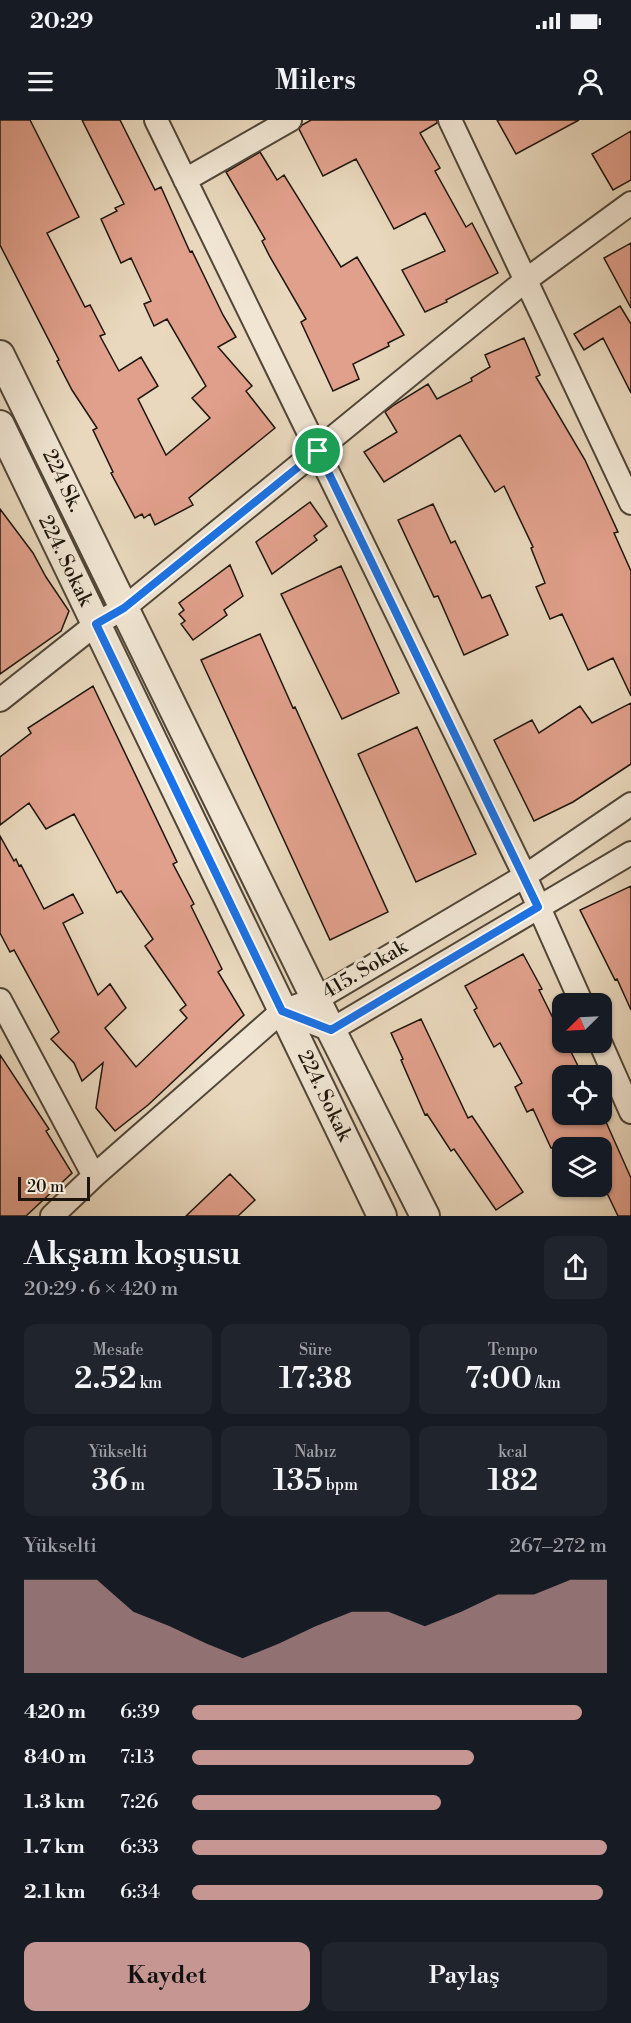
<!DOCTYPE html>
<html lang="tr">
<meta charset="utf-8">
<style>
:root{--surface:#171b24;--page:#20242c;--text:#f1f3f6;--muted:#9ea1a6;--accent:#c59692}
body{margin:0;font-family:"Libre Bodoni",serif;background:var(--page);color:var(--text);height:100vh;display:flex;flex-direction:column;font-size:22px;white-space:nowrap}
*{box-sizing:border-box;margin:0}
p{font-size:20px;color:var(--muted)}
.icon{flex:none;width:33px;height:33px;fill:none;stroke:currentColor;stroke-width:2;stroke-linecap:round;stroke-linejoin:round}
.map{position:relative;height:1096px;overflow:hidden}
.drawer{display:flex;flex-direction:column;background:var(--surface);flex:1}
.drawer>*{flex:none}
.needle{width:39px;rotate:246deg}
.buttons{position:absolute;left:552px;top:873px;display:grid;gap:12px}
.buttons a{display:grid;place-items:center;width:60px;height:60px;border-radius:12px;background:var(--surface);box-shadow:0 2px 4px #0004;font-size:30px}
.scale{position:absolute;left:18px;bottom:15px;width:72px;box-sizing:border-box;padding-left:6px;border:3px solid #1d150c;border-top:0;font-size:16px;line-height:21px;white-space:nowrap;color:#1d150c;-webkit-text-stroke:4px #f1e6d4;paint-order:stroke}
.pin{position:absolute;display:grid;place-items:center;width:51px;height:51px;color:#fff;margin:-26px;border:3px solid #fff;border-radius:50%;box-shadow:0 2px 6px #0007}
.round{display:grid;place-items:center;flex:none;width:63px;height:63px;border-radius:12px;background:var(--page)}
.head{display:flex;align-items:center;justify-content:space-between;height:102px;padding:0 24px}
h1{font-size:33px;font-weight:600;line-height:45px}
.metrics{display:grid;grid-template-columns:repeat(3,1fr);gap:9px;height:102px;padding:6px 24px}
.metrics div{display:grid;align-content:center;border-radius:12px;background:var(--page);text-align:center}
.metrics b{font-size:30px;font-weight:600}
.metrics small{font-size:16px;font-weight:400}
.metrics p{font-size:16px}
.chart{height:168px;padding:12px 24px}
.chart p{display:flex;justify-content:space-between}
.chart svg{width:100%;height:108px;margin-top:6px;fill:var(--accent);opacity:.7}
.cta{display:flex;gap:12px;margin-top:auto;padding:12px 24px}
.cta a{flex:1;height:69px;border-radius:12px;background:var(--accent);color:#111;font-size:24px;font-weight:600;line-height:69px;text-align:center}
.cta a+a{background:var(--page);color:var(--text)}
ul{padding:0 24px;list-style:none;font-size:20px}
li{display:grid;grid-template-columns:96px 72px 1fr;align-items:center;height:45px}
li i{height:15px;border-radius:8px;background:var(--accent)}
.status{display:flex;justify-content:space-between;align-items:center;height:42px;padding:0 30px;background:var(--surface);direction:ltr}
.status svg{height:16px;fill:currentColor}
header{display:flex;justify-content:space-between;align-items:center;height:78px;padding:0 24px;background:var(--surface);font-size:27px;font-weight:600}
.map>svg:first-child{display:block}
</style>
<div class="status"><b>20:29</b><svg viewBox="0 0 49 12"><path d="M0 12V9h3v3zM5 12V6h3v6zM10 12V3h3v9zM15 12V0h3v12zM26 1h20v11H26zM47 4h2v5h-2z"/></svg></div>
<header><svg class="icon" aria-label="menu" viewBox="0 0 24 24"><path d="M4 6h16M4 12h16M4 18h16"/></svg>Milers<svg class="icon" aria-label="person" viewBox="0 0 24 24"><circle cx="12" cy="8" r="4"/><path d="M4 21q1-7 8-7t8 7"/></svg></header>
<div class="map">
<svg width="631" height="1096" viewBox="0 0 631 1096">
<rect width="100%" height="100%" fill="#e9d8bd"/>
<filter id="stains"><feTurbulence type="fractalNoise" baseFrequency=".00333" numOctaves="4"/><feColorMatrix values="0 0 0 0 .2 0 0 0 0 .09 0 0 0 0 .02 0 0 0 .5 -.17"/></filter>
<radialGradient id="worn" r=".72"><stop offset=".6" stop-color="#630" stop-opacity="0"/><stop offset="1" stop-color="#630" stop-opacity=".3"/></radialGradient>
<!-- building -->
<path fill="#e1a08c" stroke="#1d150c" stroke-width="1.5" d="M0 0H30L79 97 47 113 85 187 90 185 105 214 100 216 119 251 141 237 158 266 138 279 166 335 210 298 192 278 206 266 167 199 154 206 144 184 151 181 131 138 121 143 101 99 117 91 115 88 124 84 82 0H120L155 70 161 67 190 132 192 131 223 195 236 217 218 227 252 266 246 271 275 308 189 378 193 385 155 405 150 394 144 398 142 394 135 398 111 353 113 352 93 310 97 308 72 270 57 241 59 240 0 125Z
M311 0H437V3L420 13 440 48 435 51 466 107 472 103 498 153 446 180 447 182 425 192 402 150 445 131 425 93 394 109 356 39 323 56 299 9 302 5Z
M497 0H579L516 34Z
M631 11V60L613 70 592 34Z
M260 32 277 60 284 55 341 147 357 137 404 215 388 223 389 226 353 244 359 259 333 271 301 202 306 199 270 137 262 121 265 119 226 52Z
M631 123V188L604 138Z
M620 186 631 204V273L603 218 584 230 574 214Z
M524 218 540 255 536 257 585 340 618 412 614 413 631 451V576L613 538 588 550 562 494 550 499 536 467 545 463 531 428 533 427 504 366 495 372 460 315 384 362 364 332 397 312 385 292 394 285 428 264 437 279 472 261 471 258 490 247 485 235Z
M310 382 327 406 314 416 317 420 272 454 256 422Z
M433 384 451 423 455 421 482 478 490 475 508 515 464 535 438 476 434 477 398 400Z
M0 389 33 433 46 457 69 491 61 511 0 554Z
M230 445 243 476 224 490 227 495 193 520 181 504 185 501 179 494 184 490 179 483Z
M341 446 399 573 342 599 281 474Z
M260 514 293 588 295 587 388 792 330 820 201 540Z
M93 566 177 742 173 744 194 784 191 786 222 849 218 852 244 895 148 985 115 1011 96 988 103 943 82 961 74 943 51 919 59 912 14 830 10 832 0 813V716L14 741 16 739 19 746 21 745 44 789 73 774 83 793 63 803 98 875 110 864 126 888 105 908 136 947 187 898 180 890 186 885 145 826 153 819 121 771 117 773 74 694 46 709 29 683 0 705V637L31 613 28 608Z
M631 583V644L573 682 534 701 494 620 532 600 539 613 580 586 592 603Z
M417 607 476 734 416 762 358 634Z
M631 766V890L617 859 615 860 580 790Z
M523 834 542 869 539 870 562 916V922H566L583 956H562V994H602V993L631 1058V1096H618L606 1071 602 1073V1028H551L533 989 527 992 515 967 522 963 500 923 494 927 474 890 477 888 465 866Z
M421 899 468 998 472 996 523 1072 496 1090 454 1029 451 1031 427 994 425 995 401 940 403 939 391 913Z
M0 935 49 1009 46 1011 72 1053 26 1096H0Z
M230 1054 255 1080 238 1096H186Z"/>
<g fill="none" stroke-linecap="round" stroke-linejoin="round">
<!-- minor casing -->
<g stroke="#504638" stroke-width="26">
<path id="minor" d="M156 0 525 756 582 884
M450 0 631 383
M185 60 290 0
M0 580 96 504 124 488 526 160 631 83
M0 880 94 1056
M282 891 331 910 631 733
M600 922 631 992
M52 1096 94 1056 282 891 317 879 525 756 631 684"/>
</g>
<!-- tertiary casing -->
<g stroke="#504638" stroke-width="32">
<path id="tertiary" d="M0 235 331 910 425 1096
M0 305 382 1096"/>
</g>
<!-- minor -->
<use href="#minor" stroke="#f1e6d4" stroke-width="22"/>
<!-- tertiary -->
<use href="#tertiary" stroke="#f1e6d4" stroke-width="28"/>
</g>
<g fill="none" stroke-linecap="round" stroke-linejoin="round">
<!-- route casing -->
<g stroke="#fff" stroke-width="12">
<path id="route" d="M318 331 538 787 331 910 282 891 96 504 124 488Z"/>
</g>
<!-- route -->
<use href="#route" stroke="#1a73e8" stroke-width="8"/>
</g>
<g text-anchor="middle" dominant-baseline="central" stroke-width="6" stroke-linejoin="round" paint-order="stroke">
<!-- street labels -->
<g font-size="20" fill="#1d150c" stroke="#f1e6d4">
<text transform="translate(62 361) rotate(64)">224 Sk.</text>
<text transform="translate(65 441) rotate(64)">224. Sokak</text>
<text transform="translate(365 850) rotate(-31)">415. Sokak</text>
<text transform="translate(324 976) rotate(64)">224. Sokak</text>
</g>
</g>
<rect width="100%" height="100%" filter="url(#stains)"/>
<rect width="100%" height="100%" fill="url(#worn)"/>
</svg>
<div class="buttons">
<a><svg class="needle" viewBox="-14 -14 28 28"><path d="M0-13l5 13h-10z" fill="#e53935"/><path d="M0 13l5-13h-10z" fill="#9ea1a6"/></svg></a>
<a><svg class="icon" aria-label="locate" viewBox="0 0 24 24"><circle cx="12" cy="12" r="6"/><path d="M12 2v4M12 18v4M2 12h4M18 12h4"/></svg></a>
<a><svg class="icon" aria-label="layers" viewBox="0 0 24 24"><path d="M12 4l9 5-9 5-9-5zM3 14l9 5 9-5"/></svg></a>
</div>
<div class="scale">20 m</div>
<div class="pin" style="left:318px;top:331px;background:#1e9e55"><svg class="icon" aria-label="arrive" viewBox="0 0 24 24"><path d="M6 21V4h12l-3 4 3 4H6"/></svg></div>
</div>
<section class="drawer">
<div class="head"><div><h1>Akşam koşusu</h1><p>20:29 · 6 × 420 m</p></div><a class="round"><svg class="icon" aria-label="share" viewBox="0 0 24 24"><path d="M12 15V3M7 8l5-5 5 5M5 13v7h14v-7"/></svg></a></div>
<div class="metrics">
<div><p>Mesafe</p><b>2.52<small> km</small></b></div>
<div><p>Süre</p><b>17:38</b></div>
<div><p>Tempo</p><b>7:00<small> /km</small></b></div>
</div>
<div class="metrics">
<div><p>Yükselti</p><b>36<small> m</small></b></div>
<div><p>Nabız</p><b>135<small> bpm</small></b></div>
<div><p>kcal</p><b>182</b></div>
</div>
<div class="chart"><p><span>Yükselti</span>267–272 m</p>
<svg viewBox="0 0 160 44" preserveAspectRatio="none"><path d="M0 44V6L10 6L20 6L30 19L40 25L50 32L60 38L70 32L80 25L90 19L100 19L110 25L120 19L130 12L140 12L150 6L160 6V44z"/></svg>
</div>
<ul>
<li><b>420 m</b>6:39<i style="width:94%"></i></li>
<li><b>840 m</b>7:13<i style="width:68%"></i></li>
<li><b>1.3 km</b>7:26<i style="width:60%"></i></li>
<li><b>1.7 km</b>6:33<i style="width:100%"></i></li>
<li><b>2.1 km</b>6:34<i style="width:99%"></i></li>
</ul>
<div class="cta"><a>Kaydet</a><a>Paylaş</a></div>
</section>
